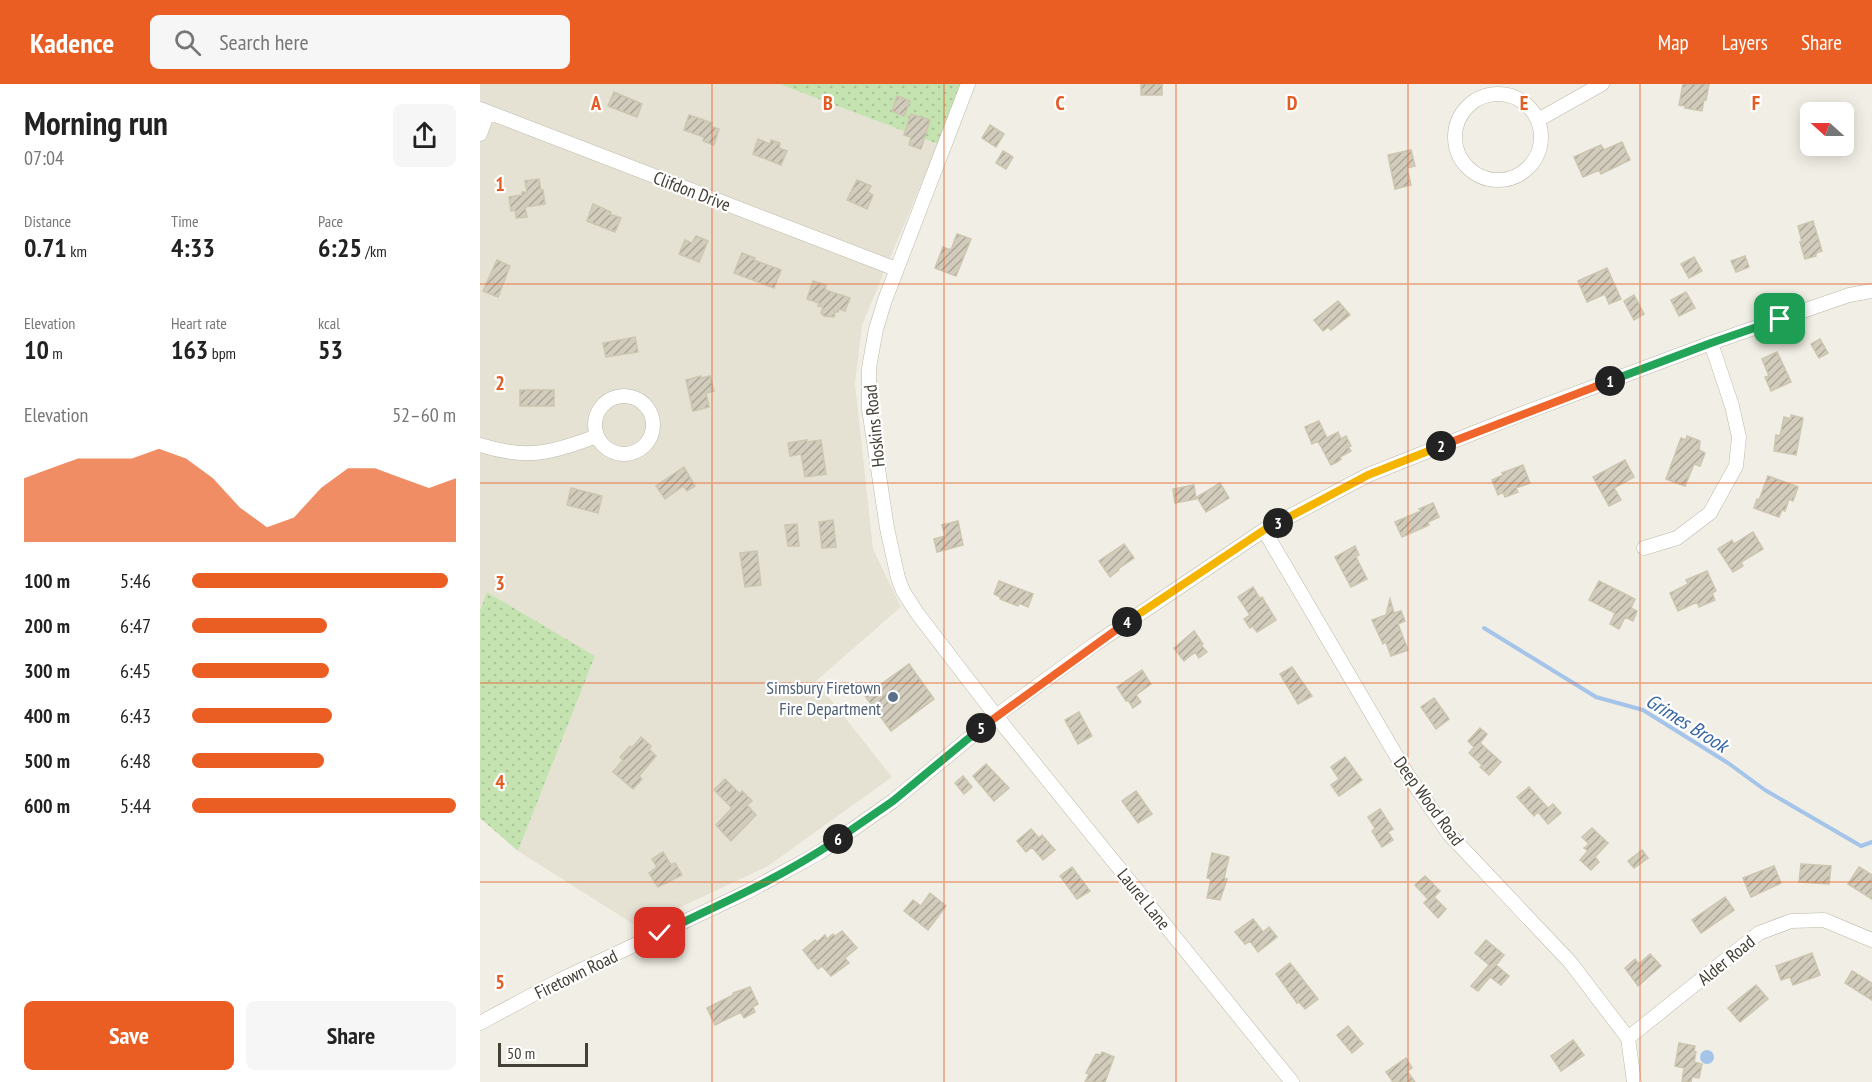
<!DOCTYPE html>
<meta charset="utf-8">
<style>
:root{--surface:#fff;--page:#f6f6f6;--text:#222;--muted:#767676;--accent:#ea5e23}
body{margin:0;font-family:"PT Sans Narrow",sans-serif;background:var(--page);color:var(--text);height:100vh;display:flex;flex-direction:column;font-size:22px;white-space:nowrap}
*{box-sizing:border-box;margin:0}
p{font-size:20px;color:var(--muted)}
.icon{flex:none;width:33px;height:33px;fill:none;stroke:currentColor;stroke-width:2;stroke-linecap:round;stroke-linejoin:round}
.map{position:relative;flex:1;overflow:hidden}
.side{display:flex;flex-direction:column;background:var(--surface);width:480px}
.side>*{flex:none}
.needle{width:39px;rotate:291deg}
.tools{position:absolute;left:1320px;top:18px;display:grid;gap:12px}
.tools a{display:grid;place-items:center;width:54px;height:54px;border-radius:9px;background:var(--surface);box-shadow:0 3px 15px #0003;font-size:30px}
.scale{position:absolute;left:18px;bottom:15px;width:90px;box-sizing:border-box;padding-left:6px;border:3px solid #434035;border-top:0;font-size:16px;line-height:21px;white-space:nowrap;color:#434035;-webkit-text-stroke:4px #fff;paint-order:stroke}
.pin{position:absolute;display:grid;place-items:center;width:51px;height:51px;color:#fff;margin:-26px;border-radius:12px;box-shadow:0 3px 9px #0006}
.km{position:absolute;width:30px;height:30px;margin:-15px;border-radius:50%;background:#222;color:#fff;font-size:16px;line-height:30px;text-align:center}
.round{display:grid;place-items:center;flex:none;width:63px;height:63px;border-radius:9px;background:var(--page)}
.overview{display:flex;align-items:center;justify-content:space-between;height:102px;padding:0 24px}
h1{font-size:33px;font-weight:600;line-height:45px}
.metrics{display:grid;grid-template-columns:repeat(3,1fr);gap:9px;height:102px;padding:6px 24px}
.metrics div{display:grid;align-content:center}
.metrics b{font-size:26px;font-weight:600}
.metrics small{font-size:16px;font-weight:400}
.metrics p{font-size:16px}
.chart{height:168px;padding:12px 24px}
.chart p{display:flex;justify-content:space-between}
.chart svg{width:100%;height:108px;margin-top:6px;fill:var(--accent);opacity:.7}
.action{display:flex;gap:12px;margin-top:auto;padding:12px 24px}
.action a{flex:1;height:69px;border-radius:9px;background:var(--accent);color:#fff;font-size:24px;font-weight:600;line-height:69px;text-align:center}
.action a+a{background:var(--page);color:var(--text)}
ul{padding:0 24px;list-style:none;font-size:20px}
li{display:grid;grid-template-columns:96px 72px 1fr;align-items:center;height:45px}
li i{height:15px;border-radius:8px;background:var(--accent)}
header{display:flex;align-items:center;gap:36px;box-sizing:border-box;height:84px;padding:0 30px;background:var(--accent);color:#fff}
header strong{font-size:28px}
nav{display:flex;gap:33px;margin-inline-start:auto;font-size:21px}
.search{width:420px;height:54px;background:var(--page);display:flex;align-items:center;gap:15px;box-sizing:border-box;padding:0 21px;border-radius:9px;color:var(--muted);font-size:22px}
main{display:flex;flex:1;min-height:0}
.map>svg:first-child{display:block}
</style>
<header>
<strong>Kadence</strong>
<div class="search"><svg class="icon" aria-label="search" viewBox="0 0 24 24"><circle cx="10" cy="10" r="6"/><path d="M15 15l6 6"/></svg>Search here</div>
<nav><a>Map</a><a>Layers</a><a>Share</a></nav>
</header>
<main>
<section class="side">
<div class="overview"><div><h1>Morning run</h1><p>07:04</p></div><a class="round"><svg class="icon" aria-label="share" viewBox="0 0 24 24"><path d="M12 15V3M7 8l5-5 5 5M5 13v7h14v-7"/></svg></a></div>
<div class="metrics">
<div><p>Distance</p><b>0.71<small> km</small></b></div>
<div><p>Time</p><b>4:33</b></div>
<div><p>Pace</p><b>6:25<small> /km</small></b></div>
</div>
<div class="metrics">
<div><p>Elevation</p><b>10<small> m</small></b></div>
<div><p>Heart rate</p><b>163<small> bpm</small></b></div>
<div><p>kcal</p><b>53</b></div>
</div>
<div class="chart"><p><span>Elevation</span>52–60 m</p>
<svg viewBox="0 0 160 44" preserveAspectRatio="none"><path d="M0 44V18L10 14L20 10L30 10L40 10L50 6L60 10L70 18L80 30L90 38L100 34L110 22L120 14L130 14L140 18L150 22L160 18V44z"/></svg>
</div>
<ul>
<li><b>100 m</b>5:46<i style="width:97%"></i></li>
<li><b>200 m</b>6:47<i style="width:51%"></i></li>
<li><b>300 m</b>6:45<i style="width:52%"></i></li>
<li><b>400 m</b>6:43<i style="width:53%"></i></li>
<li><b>500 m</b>6:48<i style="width:50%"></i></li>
<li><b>600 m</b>5:44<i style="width:100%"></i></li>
</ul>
<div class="action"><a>Save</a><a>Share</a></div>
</section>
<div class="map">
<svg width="1392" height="998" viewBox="0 0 1392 998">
<defs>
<pattern id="park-dots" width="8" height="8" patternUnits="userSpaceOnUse" patternTransform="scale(1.5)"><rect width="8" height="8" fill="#c5e3b1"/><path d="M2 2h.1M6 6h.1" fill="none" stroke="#aac499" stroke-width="1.8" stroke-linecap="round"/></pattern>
<pattern id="building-hatch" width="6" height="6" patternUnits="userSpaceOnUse" patternTransform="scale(1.5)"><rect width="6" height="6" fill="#d2ccbc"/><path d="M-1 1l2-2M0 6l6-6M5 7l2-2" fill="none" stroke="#aca79a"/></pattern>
</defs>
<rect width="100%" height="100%" fill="#f1efe5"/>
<!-- residential -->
<path fill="#e5e2d4" d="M0 0H299L458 60 382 241 375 299 393 465 421 523 336 597 412 693 288 782 158 843 38 767 115 572 7 508 0 526Z"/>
<!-- park -->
<path fill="url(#park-dots)" d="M299 0H482L458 60Z
M7 508 115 572 38 767 0 734V526Z"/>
<!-- water -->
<path fill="#a5c4ea" d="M1220 973a7 7 0 1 1 14 0a7 7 0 1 1-14 0Z"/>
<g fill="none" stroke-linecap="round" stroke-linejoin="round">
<!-- stream -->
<path stroke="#a5c4ea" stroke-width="4" d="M1004 544 1116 613 1163 626 1248 679 1285 706 1381 762 1392 758"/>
</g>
<!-- building -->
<path fill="url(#building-hatch)" stroke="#ccc5af" stroke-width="1.5" d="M661 0H682V11H661Z
M1203 0H1229L1226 16 1224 15 1222 27 1205 24 1206 22 1199 21Z
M134 8 162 20 157 33 128 22Z
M417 12 430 17 424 32 412 27Z
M431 30 450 36 441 65 429 61 431 53 424 51Z
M209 31 232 39 230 42 239 45 234 61 223 57 224 53 204 46Z
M510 41 524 50 516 63 502 54Z
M278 55 290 60 291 56 300 59 299 64 307 67 301 81 273 70Z
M1142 58 1150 76 1121 90 1119 86 1103 93 1094 73 1121 61 1124 66Z
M931 66 935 82 927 84 931 101 915 105 908 71Z
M523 67 533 73 526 85 516 79Z
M59 95 61 107 63 106 65 120 45 123 47 133 36 134 35 126 31 127 29 113 42 111V108H47L45 97Z
M377 96 391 102 388 108 393 111 387 125 367 116Z
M113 120 131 128 130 130 141 134 135 148 107 137Z
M1333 137 1342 167 1336 169V172L1325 175 1320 158H1322L1318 142Z
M477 150 491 155 476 192 455 184 463 163 471 166Z
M216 152 228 157 219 178 199 170 205 156 212 159Z
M262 169 275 174 274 176 301 186 294 204 254 189Z
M1265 172 1269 183 1256 188 1251 177Z
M1214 173 1222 187 1209 194 1201 180Z
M17 176 30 182 18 213 3 207Z
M1127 184 1141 215 1129 220 1125 210 1107 218 1098 197Z
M333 197 346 201 345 206 370 214 365 227 359 225 358 228H355L354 233 344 232 341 229 343 223 338 222 339 219 327 215Z
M1206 208 1215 224 1199 232 1191 216Z
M1154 211 1164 230 1154 236 1144 217Z
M858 217 870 231 851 246 848 243 843 247 834 236Z
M155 253 158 268 126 273 123 259Z
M1340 255 1348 269 1339 274 1331 260Z
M1297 268 1311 298 1291 307 1285 293 1289 292 1282 275Z
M221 292V294L230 292 234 307 226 309 229 323 213 327 206 296Z
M40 306H74V322H40Z
M1311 331 1323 334 1316 371 1294 367 1296 351 1300 352 1304 333 1311 335Z
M839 337 847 354 858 348 861 355 866 352 871 362 868 363 871 367 860 373 861 375 857 378 851 381 838 357 832 360 825 343Z
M1207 352 1220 357 1219 366 1225 369 1220 382 1214 380 1205 402 1186 395 1201 354 1206 356Z
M327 356V358L341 356 346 390 325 393 321 370 310 372 308 359Z
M1145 376 1154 393 1134 404 1141 416 1129 422 1113 393Z
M1043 381 1050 399 1036 404 1038 408 1025 413 1023 408 1018 411 1012 396 1023 391 1022 389Z
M204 383 215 402 207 407 203 402 185 415 176 402Z
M1288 392 1318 403 1313 417 1309 415 1305 427 1302 426 1299 433 1274 424 1277 415 1279 416Z
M740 399 749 414 726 428 717 413Z
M714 401 716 415 695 419 693 405Z
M91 404 122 412 118 429 87 421Z
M953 419 959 433 948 438 949 441 922 453 915 438 941 427 939 425Z
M353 436 356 463 342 464 339 438Z
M478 437 483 461 457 468 454 455 465 452 462 441Z
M317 440 319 462H308L305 441Z
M1273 448 1283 465 1261 478 1263 482 1253 488 1238 465 1252 456 1254 460Z
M644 460 654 474 638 485 639 486 630 493 619 477Z
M875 462 879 471 876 473 887 495 871 503 855 473Z
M277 467 281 501 265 503 260 469Z
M1227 487 1236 507 1232 509 1235 516 1219 523 1217 518 1198 527 1190 509 1208 500 1206 496Z
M519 497 553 510 548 523 539 519 538 522 520 515V513L514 510Z
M1119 497 1155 515 1151 524 1157 527 1153 537 1145 533 1139 545 1130 540 1135 529 1109 516Z
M773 503 780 515 782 513 796 536 777 548 772 542 770 544 764 535 770 531 758 513Z
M910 515 914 529 921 527 925 537 918 540 928 566 911 572 906 558 903 560 892 536 906 531Z
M714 547 723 560 721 561 727 568 719 574 715 568 704 577 694 564Z
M429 580 454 615 411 647 385 612Z
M812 583 832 612 818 620 800 590Z
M662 586 671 600 656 611 661 618 653 624 648 616 646 617 637 603Z
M954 614 969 635 956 645 941 623Z
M599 628 612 652 598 660 585 636Z
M1000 644 1007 650 1000 659 1021 678 1009 691 1000 683 1002 681 989 669 994 663 988 657Z
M161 653 171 662 169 665 176 672 159 692 162 695 153 705 133 688 143 676 140 673 150 662 152 664Z
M865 673 882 696 859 712 851 701 859 695 851 683Z
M506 680 529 704 514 717 493 692Z
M483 692 492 703 484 710 475 699Z
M245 695 260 710 262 707 272 717 267 721 276 731 251 757 236 741 252 724 234 706Z
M1049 703 1068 724 1073 720 1081 729 1068 740 1058 728 1054 732 1037 713Z
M656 707 672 730 658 739 642 717Z
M900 725 913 745 908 748 913 756 902 763 892 747 895 744 888 733Z
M1112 744 1128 759 1115 773 1119 778 1111 786 1100 776 1108 767 1104 764 1109 760 1102 753Z
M551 745 559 754 562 751 575 766 563 776 552 763 546 768 537 757Z
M1162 766 1168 774 1154 784 1148 777Z
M183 768 191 781 195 779 202 791 178 803 169 789 177 783 172 775Z
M732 769 749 773 744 794 747 795 740 816 727 814 731 795 727 794Z
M1321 780 1351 782 1349 800 1319 798Z
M1294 782 1301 799 1271 813 1263 794Z
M592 783 610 807 597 815 580 792Z
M1379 783 1392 791V815L1368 800Z
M945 792 960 807 954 813 966 825 958 834 944 819 948 815 935 801Z
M450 809 466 822 448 846 424 827 433 816 441 822Z
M1245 813 1254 826 1221 849 1212 836Z
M773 835 783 848 789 843 797 853 778 868 770 857 765 860 755 848Z
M362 847 377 864 365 874 369 879 351 892 342 882 338 885 323 866 335 856 337 858 345 851 347 855 353 850 355 852Z
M1006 856 1024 871 1016 881 1029 892 1021 901 1010 893 998 907 991 902 1009 881 995 869Z
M1332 869 1340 891 1313 901 1310 893 1301 896 1296 882Z
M1170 870 1181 882 1158 902 1145 884 1155 875 1159 880Z
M810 879 838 915 825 925 819 918 817 919 796 890Z
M1372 887 1392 899V916L1365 899Z
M1276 901 1288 915 1260 938 1248 924Z
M270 903 278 920 273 923 275 928 264 934 261 928 235 941 227 924 253 911V909Z
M868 942 883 960 872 969 857 951Z
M1093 956 1104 971 1081 987 1071 972Z
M1199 959 1215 962 1214 967 1216 968 1214 978 1222 980 1219 994 1212 993 1211 998H1202L1204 984 1195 982Z
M622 968 634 973 625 998H605L609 990 606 989 616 970 621 971Z
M926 974 932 984 927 987 935 998H913L906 988Z"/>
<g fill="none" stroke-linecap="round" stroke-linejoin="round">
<!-- minor casing -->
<g stroke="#bcb8a9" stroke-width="15">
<path id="minor" d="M488 0 405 216 396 245 389 284V325L407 444 418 494 423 507 437 529 516 632 812 998
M975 53a43 43 0 1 1 86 0a43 43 0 1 1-86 0Z
M0 25 416 185
M1058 36 1122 0
M0 50 8 28
M115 341a29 29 0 1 1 58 0a29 29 0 1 1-58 0Z
M0 361C47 376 72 369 117 352
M784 446 927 690 969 750 1090 878 1148 954 1154 998
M1164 464 1197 454 1230 429 1256 382 1259 353 1252 322 1231 259
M0 939 80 896 267 808 339 769 413 717 516 632 615 560 784 446 888 391 1044 329 1231 259 1369 211 1392 207
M1148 954 1279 849 1311 837 1344 836 1392 856"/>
</g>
<!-- minor -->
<use href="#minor" stroke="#fff" stroke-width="14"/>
</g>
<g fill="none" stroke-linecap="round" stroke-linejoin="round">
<!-- split-1 casing -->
<g stroke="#fff" stroke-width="12">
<path id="split-1" d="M1130 297 1231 259 1300 235"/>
</g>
<!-- split-2 casing -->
<g stroke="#fff" stroke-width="12">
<path id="split-2" d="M961 362 1130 297"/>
</g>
<!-- split-3 casing -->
<g stroke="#fff" stroke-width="12">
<path id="split-3" d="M798 439 888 391 961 362"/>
</g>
<!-- split-4 casing -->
<g stroke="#fff" stroke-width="12">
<path id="split-4" d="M647 538 784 446 798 439"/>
</g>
<!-- split-5 casing -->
<g stroke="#fff" stroke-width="12">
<path id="split-5" d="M501 644 647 538"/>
</g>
<!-- split-6 casing -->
<g stroke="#fff" stroke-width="12">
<path id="split-6" d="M358 755 413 717 501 644"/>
</g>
<!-- split-7 casing -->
<g stroke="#fff" stroke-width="12">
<path id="split-7" d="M180 849C241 820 303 793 358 755"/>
</g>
<!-- split-1 -->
<use href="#split-1" stroke="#22a559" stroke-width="8"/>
<!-- split-2 -->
<use href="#split-2" stroke="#f0652b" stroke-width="8"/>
<!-- split-3 -->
<use href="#split-3" stroke="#f5b400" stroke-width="8"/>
<!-- split-4 -->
<use href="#split-4" stroke="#f5b400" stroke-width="8"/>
<!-- split-5 -->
<use href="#split-5" stroke="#f0652b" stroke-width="8"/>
<!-- split-6 -->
<use href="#split-6" stroke="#22a559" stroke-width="8"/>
<!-- split-7 -->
<use href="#split-7" stroke="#22a559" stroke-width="8"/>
</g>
<!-- grid -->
<path fill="none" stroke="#e25c24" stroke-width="1.5" stroke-opacity="0.55" d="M232 0V998M464 0V998M696 0V998M928 0V998M1160 0V998M0 200H1392M0 399H1392M0 599H1392M0 798H1392"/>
<!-- markers -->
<circle fill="#5c6f8a" stroke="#fff" stroke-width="2" cx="413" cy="613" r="6"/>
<g text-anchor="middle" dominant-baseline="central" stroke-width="4.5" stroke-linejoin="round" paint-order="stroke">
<!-- street labels -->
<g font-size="18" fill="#434035" stroke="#fff">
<text transform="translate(212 107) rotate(21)">Clifdon Drive</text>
<text transform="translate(394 342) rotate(-96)">Hoskins Road</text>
<text transform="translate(949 717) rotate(54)">Deep Wood Road</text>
<text transform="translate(664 815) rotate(51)">Laurel Lane</text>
<text transform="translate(1246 876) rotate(-39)">Alder Road</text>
<text transform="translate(96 890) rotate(-26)">Firetown Road</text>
</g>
<!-- service labels -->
<g font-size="18" fill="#4e5e75" stroke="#fff" text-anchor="end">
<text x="401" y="603">Simsbury Firetown<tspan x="401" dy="21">Fire Department</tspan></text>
</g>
<!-- water labels -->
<g font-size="20" font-style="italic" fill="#3767a7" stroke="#fff">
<text transform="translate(1207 639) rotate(32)">Grimes Brook</text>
</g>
</g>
<g font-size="20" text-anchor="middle" font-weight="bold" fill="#e25c24" stroke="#fff" stroke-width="4.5" stroke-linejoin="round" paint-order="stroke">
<text x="116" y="26">A</text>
<text x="348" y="26">B</text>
<text x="580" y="26">C</text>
<text x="812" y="26">D</text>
<text x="1044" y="26">E</text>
<text x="1276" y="26">F</text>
<text x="20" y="107">1</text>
<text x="20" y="306">2</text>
<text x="20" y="506">3</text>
<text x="20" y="705">4</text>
<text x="20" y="905">5</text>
</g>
</svg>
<div class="tools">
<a><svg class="needle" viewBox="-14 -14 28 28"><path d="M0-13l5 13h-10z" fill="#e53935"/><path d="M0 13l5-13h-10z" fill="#767676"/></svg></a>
</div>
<div class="scale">50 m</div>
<div class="pin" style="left:1300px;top:235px;background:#1e9e55"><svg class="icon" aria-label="arrive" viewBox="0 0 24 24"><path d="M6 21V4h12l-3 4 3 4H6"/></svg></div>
<div class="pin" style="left:180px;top:849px;background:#d93025"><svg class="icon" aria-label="check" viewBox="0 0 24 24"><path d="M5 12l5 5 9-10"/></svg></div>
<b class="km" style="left:1130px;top:297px">1</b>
<b class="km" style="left:961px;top:362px">2</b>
<b class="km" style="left:798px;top:439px">3</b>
<b class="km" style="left:647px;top:538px">4</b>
<b class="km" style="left:501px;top:644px">5</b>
<b class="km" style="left:358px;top:755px">6</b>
</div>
</main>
